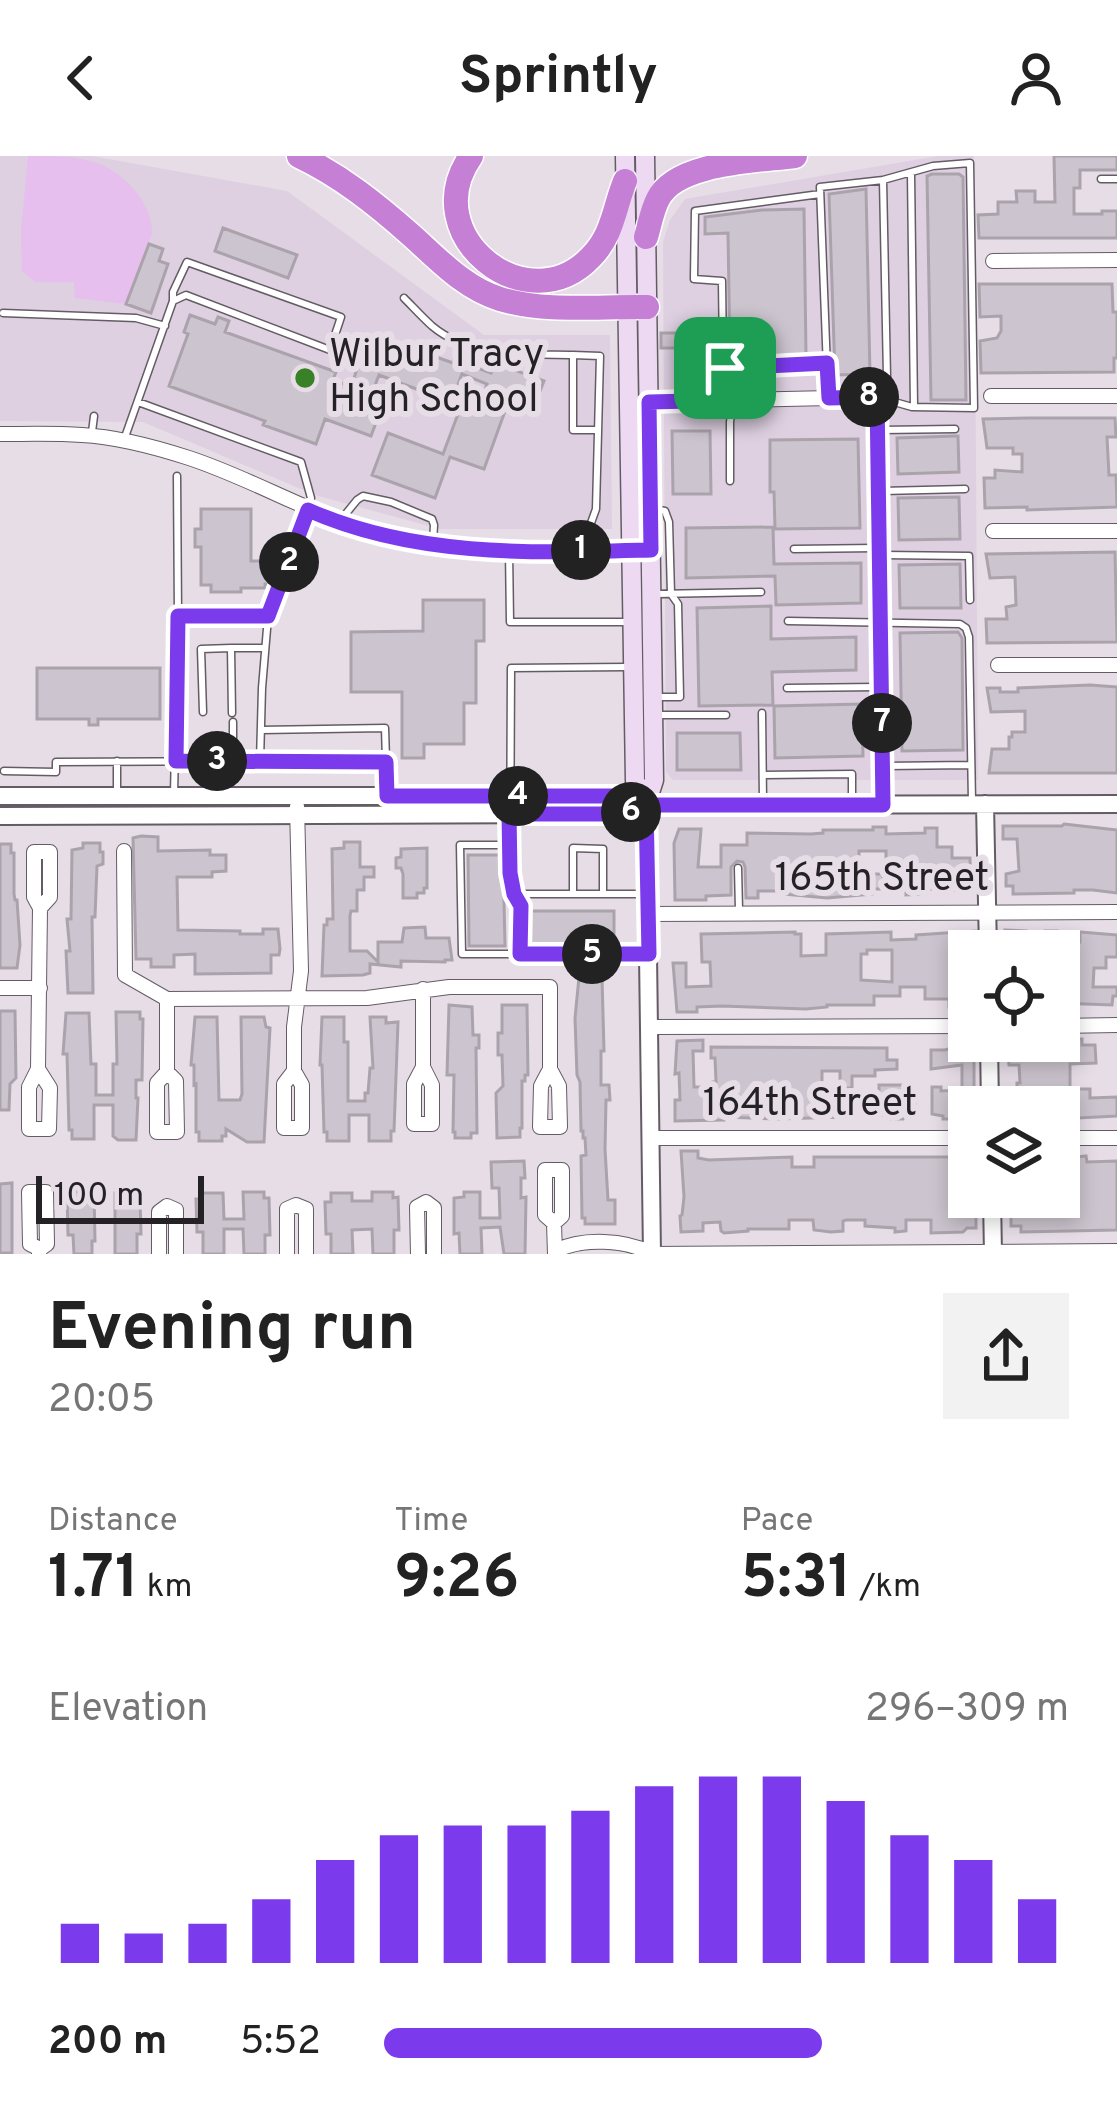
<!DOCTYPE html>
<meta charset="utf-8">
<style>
:root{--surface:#fff;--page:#f2f2f2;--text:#222;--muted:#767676;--accent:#7c3aed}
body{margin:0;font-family:Overpass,sans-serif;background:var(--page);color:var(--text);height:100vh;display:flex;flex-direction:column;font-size:45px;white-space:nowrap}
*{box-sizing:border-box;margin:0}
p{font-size:39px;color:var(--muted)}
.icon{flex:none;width:66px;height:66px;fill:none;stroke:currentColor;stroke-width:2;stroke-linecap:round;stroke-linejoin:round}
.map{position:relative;height:1098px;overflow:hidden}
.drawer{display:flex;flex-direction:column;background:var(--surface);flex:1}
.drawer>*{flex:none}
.fabs{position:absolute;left:948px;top:774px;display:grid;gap:24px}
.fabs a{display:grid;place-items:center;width:132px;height:132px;border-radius:0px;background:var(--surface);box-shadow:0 6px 18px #0003;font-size:60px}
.scale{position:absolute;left:36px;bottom:30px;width:168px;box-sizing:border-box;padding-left:12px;border:6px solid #252226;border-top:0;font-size:33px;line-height:42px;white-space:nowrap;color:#252226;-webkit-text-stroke:9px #e6dde7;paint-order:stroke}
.pin{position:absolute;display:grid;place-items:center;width:102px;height:102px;color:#fff;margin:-51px;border-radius:24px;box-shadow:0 6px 18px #0006}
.km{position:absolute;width:60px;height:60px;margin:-30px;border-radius:50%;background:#222;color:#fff;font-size:33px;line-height:60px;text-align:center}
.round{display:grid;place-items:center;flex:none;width:126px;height:126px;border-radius:0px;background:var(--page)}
.headline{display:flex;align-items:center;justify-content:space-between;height:204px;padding:0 48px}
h1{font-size:66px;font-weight:700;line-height:90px}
.figures{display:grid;grid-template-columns:repeat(3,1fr);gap:18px;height:204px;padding:12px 48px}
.figures div{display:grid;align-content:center}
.figures b{font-size:60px;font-weight:700}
.figures small{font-size:33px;font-weight:400}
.figures p{font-size:33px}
.chart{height:336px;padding:24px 48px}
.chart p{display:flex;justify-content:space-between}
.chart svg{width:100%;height:216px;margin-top:12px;stroke:var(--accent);stroke-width:6}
ul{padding:0 48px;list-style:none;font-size:39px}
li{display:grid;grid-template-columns:192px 144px 1fr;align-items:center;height:90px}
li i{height:30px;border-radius:15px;background:var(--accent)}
header{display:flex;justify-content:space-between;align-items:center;height:156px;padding:0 48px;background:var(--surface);font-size:54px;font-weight:700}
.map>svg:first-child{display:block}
</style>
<header><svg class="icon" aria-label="back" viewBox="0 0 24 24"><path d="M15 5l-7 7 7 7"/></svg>Sprintly<svg class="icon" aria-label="person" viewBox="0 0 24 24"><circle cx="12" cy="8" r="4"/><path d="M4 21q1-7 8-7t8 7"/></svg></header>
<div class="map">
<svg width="1117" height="1098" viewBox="0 0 1117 1098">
<rect width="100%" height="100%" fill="#e6dde7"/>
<!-- built -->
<path fill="#ded0e1" d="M0 0H92L287 35 484 179H610L612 373H440L315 339 143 266 0 265Z
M938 0H974L978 624H673L666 616 663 86 670 64 685 43Z"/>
<!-- green -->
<path fill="#e6bfee" d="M28 0C78 0 109 0 140 41 147 53 152 63 152 77L126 148 75 142 74 126H35L22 115 21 75Z"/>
<!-- building -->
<path fill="#ccc4ce" stroke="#aba3ac" stroke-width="3" fill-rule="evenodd" d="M1054 0H1117V14H1080V32H1074V58H1102V55H1117V82H979L978 59 998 58V46H1017L1016 35H1035V46H1055Z
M932 18H959L963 21 966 244H931L927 20Z
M866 33 870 218 835 219 829 38Z
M804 53 806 198 730 200 728 77 705 78V61L762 54Z
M223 72 297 99 288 122 215 95Z
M149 88 163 93 159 105 168 108 151 157 126 148Z
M979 128H1112L1113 156H1117V202H1114V216L981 217 980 185 997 182 1001 175V160L980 161Z
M190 159 215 168 218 161 229 165 225 176 336 216 333 224 351 231 357 213 340 206 347 186 392 202 397 187 453 207 454 203 491 217 495 207 544 225 532 256 508 247 484 313 450 301 435 342 372 319 388 277 443 298 464 242 480 248 487 228 462 218 451 246 379 219 371 240 384 245 371 280 325 263 316 288 263 269 265 265 169 230 188 178 184 176Z
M661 177H709V210H694V192H661Z
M1029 262H1115L1116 281H1107L1109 319H1116L1117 351 1027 354V351L985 352 984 322H995V314L1022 316V298H1013V292H987L983 263Z
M672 275H710L711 338H673Z
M955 280H958L959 316 898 318 897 282Z
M858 283 860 372 775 373 774 336H770V284Z
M959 341 960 383 899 384 898 342Z
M201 353H251V405H271V428H265V432H241V436H211V429H201V391H195V373H201Z
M773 371 774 408 861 407V447L776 449 775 420 686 422V372Z
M1115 396 1117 486 987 487 986 463H1007L1006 451 1016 449 1015 421 990 422 986 398Z
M960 408 961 452H900L899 409Z
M423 444H484V485H476V547H464V588H424V602H402V536H351V476L423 475Z
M771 450V483L856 481V514L772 516 773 549 699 550 697 452Z
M958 476 962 482 963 594 902 595 900 477Z
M37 512H160V563H98V569H89V563H37Z
M1090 529 1117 531V617H989L992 593H1009V581H1012V576H1025V555L991 556 987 532H1000V536H1018V532Z
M862 548 863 600 775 602 774 550Z
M677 577H740L741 614H677Z
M1064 668 1117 674V737L1093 734H1074V737L1013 738V730H1006V718L1019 715 1017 683H1003V670H1062Z
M873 671H886V678L925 677V672H937V691H952V702H970L971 735 922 733V738L906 739V713L886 714V695H859V718H883V733H874L872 738 827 742 782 738V735H758V742H746L745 711 743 706 737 705 731 711V739L706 740V744H675L674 687 679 673H701L698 711H721V689H747V677L811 678 823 677V674H873Z
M141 680 158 681V695L210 694V699H226V715L212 716V721H177L178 774 240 775V778H263V773H278L280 793 279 799H271V817L195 818V798L174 799V811H151V803H136L133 682Z
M344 686H360V711H374V721H364V734H357V755H351L350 760V795H367L378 806V786H402L404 772 425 771 426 782H449L452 804H445V806L401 805V811L370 808V817L363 819 322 820 324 769H327V763H333L332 693 344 692Z
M83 687H100V696H103V708L97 710 95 761H92L93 837H68L66 795H70L67 763H71L72 694 83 692Z
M0 688H11V697H14V738L15 744H17L20 789 17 812H0Z
M427 692V732H424V737H417V742H403V718L401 712H396V702L401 701V693Z
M468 699H503L505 790H469Z
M529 755H614V790H529Z
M1005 774 1026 775V780L1045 781V775H1057V795H1007Z
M975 775V795H969V850L949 851V843H925V831H900V840H874V849H827V851L806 853 722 850 697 851V856H677L673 807H686V831L711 830 710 806H702L701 778 795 776V778H801V800L826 799V778L891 776V784L916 783V779ZM867 794H892V826L861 824V798H867Z
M1080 776 1117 779V801H1106V812H1094L1093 831H1117V840H1113L1112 849 1059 847V787L1080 786Z
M579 821H602L604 895H601V929H609L610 944H606L605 993 608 1044H615V1068H585V1062H582L581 1000 586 999 585 982H583V975H581L580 926 577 919 575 862Z
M449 849 472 851 473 879H479V892H476L477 977H471V982H455V976H453L454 919H447Z
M502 849H527L528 919H525V925H522V972H520V981L497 982 496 937 503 930 502 899H498V877H502Z
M0 855H15L16 922 10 928 9 954H0Z
M116 856H140V863H143L142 924H136V942H138L136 984H118L113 980V949H94V983H72V974H69L67 898H63L66 857H89L91 908H96V939H113V908H117Z
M195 861H217L219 944H240L242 938 241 861H264L266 871 270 872 264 986H247L226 973V980H222V985H199V976H196V928L194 929V909H191Z
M322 861H344V886H348V945H365V937H368L370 912H373L370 861H386V867L398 866 394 975H391V985H369V959H349V985H327V976H324L322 909H320Z
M1071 883H1082V889H1095L1096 907 1070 908V933H1090V942L1117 941V960L1059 963V951H1024V940H1017V927H1020L1019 909H1009L1007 890 1057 893V887H1071Z
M703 884V895H693L694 931H713V926H716L715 902H711V891L887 892V904H897V913L875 914V920H852V932H840V915H822V935L846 934V961L776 963 724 961V964L675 965V944H680L679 917 675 918 677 885Z
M958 890H974V951H969V963H943V960L932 958V931H941V935L962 934V909L931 913V894H945Z
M879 929H911V935H914L915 948H910V958H905L903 963H891V959L864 960V940L879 939Z
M681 995H698V1002L709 1004 792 1001V1011H814V1001H954V1004H969V1024H958L956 1028 957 1050 976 1049V1072H967L963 1076 931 1077V1064H906V1075L895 1076V1072L865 1070V1064H846L843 1065V1075L831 1076 814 1074 813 1064H789V1073H748V1075L724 1077 721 1075 720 1066 703 1067V1075L681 1076 680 1060 682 1059 684 1041Z
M1086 1000 1087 1006 1117 1005V1074L1021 1076V1070H1011V1054L1062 1053 1059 1003Z
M524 1005 525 1022H521V1042L526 1041 525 1098H504L500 1071 481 1072 482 1098H460L459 1077 454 1078V1042L464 1041V1036H480V1062H500L499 1032H492L491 1006Z
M12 1027V1097H0V1028Z
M94 1035 95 1085H92V1098H74L73 1079H68L67 1036Z
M130 1036V1042H140L141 1078H137V1098H115V1037Z
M243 1036H264V1042H269L270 1079H265V1098H244L243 1073H224V1098H203V1076H197L196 1043H201V1037H223L224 1063H244Z
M372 1036H393V1042L398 1041 399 1074H394V1098H373L372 1073 352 1074 353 1098H331V1078H326L325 1046H331V1037H352V1045H372Z"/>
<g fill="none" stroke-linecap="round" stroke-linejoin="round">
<!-- service casing -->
<g stroke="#645c65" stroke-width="9">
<path id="service" d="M970 7 974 252 912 251 877 241 887 221 883 24 933 10Z
M911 18 914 251
M1101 23H1117
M404 142C413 151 422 161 432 170 470 202 526 198 573 199
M3 157 136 162 165 170
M725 212 827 207
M828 239 820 31 883 24
M138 246 301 306 311 342 268 461 178 459
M881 274 955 273
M92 276 94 260
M125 281 173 145V136L187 106 341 161 330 194 186 139 173 145
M730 325V266L733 244 723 203 722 125 694 123 695 55 820 38
M882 335 965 333
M654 353 665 355 669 366 671 438 678 448 680 541H654
M340 365 357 344 363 340 391 346 432 363 434 369 433 386
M590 391 591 367 596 353 600 200 573 199V274H598
M794 393 876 392
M509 395 510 466H629
M883 399 969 400 970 444
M656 438 761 436
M788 465 960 468 966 472 969 481 972 645
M627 511 511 512 510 717 515 738H644
M787 532 878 531
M203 556 201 493 231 492
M232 557 231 492H265
M762 557 763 645
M657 559H726
M233 566V605
M261 574 385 572 387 636
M117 605V638
M260 605 386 606
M884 610 970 609
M4 615 56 616V606L260 605 262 532 268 461
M763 619 852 618V645
M174 638 178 459 177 320
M510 689H460L462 798H647
M738 712 739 754
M515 738 521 750V798
M573 738V692L603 693V738"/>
</g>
<!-- minor casing -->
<g stroke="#645c65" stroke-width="16">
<path id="minor" d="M993 105 1117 104
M991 240H1117
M642 246 877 241 883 649
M0 278C27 278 55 277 82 279 119 281 155 291 189 302 256 324 316 362 385 379 468 400 555 395 640 394
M993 375H1117
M998 509H1117
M124 695 125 819 167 843 367 842 449 831H550V913L559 930 560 971H540L541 930 550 913
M648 758 1117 756
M0 832H40
M1059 870 1117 869
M650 871 969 870
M423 911 432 929V968H414V928L423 911V833
M38 913 50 932 49 973H29V931L38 913 40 752 34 741V696H50V741L40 752
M294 915 284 928V972H302V929L294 915V871L301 815 297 650
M167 916 176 925 177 976H157V927L167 916V843
M652 982H969
M1059 982H1117
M554 1067 545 1059V1014H562V1060L554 1067 555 1098
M555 1095C584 1081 624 1084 652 1097
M39 1098 40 1093 47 1088 46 1036H29L30 1088 40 1093
M159 1098V1056L167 1050 176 1054V1098
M287 1098V1053L296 1049 306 1053V1098
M418 1098 417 1051 426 1046 434 1052V1098
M650 1098 1117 1095"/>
</g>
<!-- tertiary casing -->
<g stroke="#645c65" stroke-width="20">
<path id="tertiary" d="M0 640H625L646 649
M985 648 988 795
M646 649 652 1098
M0 660 626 658 646 649 1117 648
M989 885 990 951
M992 1041 993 1098"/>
</g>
<!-- secondary casing -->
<g stroke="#645c65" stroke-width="21">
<path id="secondary" d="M625 0 635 625 646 649
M645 0 654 624 646 649"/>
</g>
<!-- motorway casing -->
<g stroke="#fff" stroke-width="27">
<path id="motorway" d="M299 0C341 20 376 48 411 79 438 103 464 132 500 143 547 157 599 150 647 151
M471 0C415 80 528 168 591 101 613 79 614 52 625 25
M646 81C650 68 652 54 658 43 676 6 758 5 795 0"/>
</g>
<!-- service -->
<use href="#service" stroke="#fff" stroke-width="6"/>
<!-- minor -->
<use href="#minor" stroke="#fff" stroke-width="14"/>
<!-- tertiary -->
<use href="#tertiary" stroke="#fff" stroke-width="16"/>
<!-- secondary -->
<use href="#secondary" stroke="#eed9f2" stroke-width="18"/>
<!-- motorway -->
<use href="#motorway" stroke="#c57fd5" stroke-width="24"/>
</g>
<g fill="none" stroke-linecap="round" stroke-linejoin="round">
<!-- route casing -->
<g stroke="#fff" stroke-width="24">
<path id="route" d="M725 212 733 244 649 246 651 394C535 397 416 402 308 354L268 460H178L176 605 386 606 387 640H625L646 649 649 798H520L521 750 514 738 510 717 509 658H626L646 649H883L877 241 829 242 827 207 725 212"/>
</g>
<!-- route -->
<use href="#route" stroke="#7c3aed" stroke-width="15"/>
</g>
<!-- markers -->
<circle fill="#388127" stroke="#e6dde7" stroke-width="4.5" cx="305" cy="222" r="12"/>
<g text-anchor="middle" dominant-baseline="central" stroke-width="12" stroke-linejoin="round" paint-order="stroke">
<!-- poi labels -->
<g font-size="39" fill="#252226" stroke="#e6dde7" text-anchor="start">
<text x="329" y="200">Wilbur Tracy<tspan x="329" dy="45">High School</tspan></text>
</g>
<!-- street labels -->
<g font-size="39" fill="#252226" stroke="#e6dde7">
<text x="882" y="724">165th Street</text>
<text x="810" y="949">164th Street</text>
</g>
</g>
</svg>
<div class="fabs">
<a><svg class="icon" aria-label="locate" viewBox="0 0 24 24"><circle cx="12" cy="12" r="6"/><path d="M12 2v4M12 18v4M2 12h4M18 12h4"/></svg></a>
<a><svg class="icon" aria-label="layers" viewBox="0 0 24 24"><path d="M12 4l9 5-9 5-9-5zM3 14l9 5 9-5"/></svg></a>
</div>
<div class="scale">100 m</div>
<div class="pin" style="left:725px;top:212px;background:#1e9e55"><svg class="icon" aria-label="arrive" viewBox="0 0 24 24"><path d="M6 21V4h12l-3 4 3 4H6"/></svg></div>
<b class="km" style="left:581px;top:394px">1</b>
<b class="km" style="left:289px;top:406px">2</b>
<b class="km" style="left:217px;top:605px">3</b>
<b class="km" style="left:518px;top:640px">4</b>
<b class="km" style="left:592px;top:798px">5</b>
<b class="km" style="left:631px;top:656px">6</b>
<b class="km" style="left:882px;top:567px">7</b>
<b class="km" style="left:869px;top:241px">8</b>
</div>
<section class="drawer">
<div class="headline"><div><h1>Evening run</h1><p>20:05</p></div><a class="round"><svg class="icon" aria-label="share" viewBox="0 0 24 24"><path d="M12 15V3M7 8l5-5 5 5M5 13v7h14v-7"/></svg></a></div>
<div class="figures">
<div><p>Distance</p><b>1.71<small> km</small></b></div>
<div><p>Time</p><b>9:26</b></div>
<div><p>Pace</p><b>5:31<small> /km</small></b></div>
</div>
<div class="chart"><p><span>Elevation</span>296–309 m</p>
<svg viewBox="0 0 160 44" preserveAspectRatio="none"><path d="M5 44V36M15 44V38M25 44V36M35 44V31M45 44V23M55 44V18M65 44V16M75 44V16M85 44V13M95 44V8M105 44V6M115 44V6M125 44V11M135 44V18M145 44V23M155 44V31"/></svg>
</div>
<ul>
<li><b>200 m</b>5:52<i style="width:64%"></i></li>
</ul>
</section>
